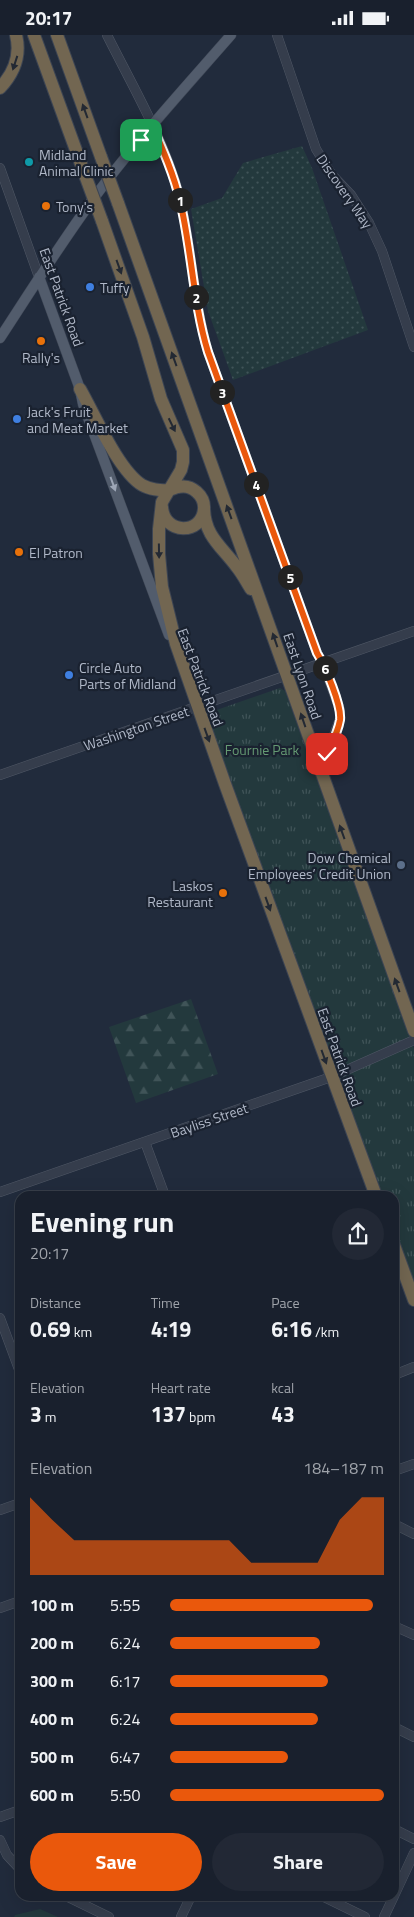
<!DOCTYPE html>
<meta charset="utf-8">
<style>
:root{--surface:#19202d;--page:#222835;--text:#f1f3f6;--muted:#9fa3aa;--line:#373e49;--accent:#ea580c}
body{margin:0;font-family:"Titillium Web",sans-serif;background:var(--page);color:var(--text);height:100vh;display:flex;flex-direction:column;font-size:19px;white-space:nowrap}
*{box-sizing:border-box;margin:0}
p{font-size:16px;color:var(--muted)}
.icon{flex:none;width:28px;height:28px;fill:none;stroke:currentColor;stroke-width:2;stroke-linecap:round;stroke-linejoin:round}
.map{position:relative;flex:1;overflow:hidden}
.drawer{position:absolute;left:15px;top:1156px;width:384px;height:710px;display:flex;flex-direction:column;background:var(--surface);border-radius:15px;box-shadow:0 5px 20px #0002,0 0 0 1px var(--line)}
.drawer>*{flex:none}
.pin{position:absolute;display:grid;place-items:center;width:42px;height:42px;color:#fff;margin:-21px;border-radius:10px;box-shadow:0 2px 8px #0006}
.km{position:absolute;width:25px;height:25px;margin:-12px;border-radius:50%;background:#222;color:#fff;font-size:14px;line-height:25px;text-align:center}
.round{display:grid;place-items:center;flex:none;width:52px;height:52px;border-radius:26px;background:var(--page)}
.headline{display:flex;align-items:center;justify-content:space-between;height:85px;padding:0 15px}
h1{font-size:28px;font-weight:700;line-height:38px}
.figures{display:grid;grid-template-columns:repeat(3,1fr);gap:8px;height:85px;padding:5px 15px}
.figures div{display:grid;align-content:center}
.figures b{font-size:21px;font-weight:700}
.figures small{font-size:14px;font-weight:400}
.figures p{font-size:14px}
.chart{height:140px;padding:10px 15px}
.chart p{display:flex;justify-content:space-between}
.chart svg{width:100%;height:90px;margin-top:5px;fill:var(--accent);opacity:.7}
.cta{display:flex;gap:10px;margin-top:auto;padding:10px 15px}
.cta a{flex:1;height:58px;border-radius:30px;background:var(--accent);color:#fff;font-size:20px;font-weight:700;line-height:58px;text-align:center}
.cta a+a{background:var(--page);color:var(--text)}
ul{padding:0 15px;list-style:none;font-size:16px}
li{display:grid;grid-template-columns:80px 60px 1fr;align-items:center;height:38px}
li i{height:12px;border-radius:6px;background:var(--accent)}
.status{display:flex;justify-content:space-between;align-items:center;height:35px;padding:0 25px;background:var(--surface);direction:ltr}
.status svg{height:14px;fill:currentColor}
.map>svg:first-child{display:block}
</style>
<div class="status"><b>20:17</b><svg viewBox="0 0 49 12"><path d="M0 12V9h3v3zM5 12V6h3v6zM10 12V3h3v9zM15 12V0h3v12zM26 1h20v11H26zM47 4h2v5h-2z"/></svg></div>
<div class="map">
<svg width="414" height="1882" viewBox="0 0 414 1882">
<defs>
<pattern id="grass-dots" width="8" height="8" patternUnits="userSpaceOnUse" patternTransform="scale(1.25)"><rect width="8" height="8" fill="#23393d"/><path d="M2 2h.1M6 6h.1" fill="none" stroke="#405458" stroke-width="1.8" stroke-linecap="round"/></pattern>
<pattern id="forest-firs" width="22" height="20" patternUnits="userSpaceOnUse" patternTransform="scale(1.25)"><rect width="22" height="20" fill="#23393d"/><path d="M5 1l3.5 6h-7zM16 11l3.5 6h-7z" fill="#405458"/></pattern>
<pattern id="park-tufts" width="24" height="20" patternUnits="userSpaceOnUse" patternTransform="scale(1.25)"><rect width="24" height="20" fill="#23393d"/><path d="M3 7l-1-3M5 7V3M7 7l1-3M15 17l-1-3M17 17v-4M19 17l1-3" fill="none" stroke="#405458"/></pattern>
</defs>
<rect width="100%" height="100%" fill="#212b3c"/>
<!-- grass -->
<path fill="url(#grass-dots)" d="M302 111 312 133 368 295 233 345 208 276 191 174 222 163 243 128Z"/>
<!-- forest -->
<path fill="url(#forest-firs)" d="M191 964 218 1039 136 1068 109 992Z"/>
<!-- park -->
<path fill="url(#park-tufts)" d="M280 653 285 656 414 1014V1247L394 1192V1161H383L207 682 208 678Z"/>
<!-- pitch -->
<path fill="#23393d" d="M40 1874 58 1882H14L15 1880Z"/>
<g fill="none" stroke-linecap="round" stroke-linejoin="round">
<!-- minor casing -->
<g stroke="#505866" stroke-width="10">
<path id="minor" d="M107 0C133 52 164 104 179 160 192 211 193 266 208 317L317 618 323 628 340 675V684L327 719 325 740
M277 0 316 114 332 140 351 160 369 188 382 216 414 312
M0 133 39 242
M0 740 414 596
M145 1107 165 1161
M0 1157 331 1042 414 1005
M0 1283 20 1337
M394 1340 414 1332
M394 1436 414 1429
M0 1475 20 1468
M394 1489 414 1499
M0 1573 20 1566
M394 1591 414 1600
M394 1692 414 1702
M0 1782 20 1775
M394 1794 414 1804
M0 1805 7 1820 20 1834
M66 1861 109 1882
M322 1861 365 1882
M394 1861 414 1818
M181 1882 191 1861
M384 1882 394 1861"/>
</g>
<!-- major casing -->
<g stroke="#3e4655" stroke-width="11">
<path id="major" d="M39 242 80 354 83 369 169 600
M0 303C30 257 59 211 91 167 134 108 183 55 231 0"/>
</g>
<!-- highway casing -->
<g stroke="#3d4553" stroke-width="14">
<path id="highway" d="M34 0 85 140
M57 0 101 122
M0 53C14 38 21 20 16 0
M118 168 414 996
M102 186 143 302 161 364 183 415V427L181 435 162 467 159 494V519L162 552 176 609 225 749 376 1161
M80 354C95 380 118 435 142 450 149 454 161 456 168 455 172 455 175 452 179 452 192 449 205 461 204 474 202 500 164 500 162 472
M204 474C205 501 221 511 236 531 242 538 246 546 251 554
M394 1210 414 1265"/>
</g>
<!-- minor -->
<use href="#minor" stroke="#353d4c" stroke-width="9"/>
<!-- major -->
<use href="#major" stroke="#525c6c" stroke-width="10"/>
<!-- highway -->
<use href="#highway" stroke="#726651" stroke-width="12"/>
<!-- highway-bridge casing -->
<g stroke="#3d4553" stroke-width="14" stroke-linecap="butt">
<path id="highway-bridge" d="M101 122 118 168
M85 140 102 186"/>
</g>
<!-- highway-bridge -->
<use href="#highway-bridge" stroke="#726651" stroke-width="12"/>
</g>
<!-- one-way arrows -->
<defs><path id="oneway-solid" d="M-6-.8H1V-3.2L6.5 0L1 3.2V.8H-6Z" transform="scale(1.25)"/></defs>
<g fill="#232933">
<use href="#oneway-solid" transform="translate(15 28) rotate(108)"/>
<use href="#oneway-solid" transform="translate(85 76) rotate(-110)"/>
<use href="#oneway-solid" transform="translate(119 232) rotate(70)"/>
<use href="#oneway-solid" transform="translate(174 324) rotate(-110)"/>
<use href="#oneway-solid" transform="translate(172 390) rotate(64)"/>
<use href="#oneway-solid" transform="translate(229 477) rotate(-110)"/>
<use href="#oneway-solid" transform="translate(159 516) rotate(89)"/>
<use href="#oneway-solid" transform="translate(275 605) rotate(-109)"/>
<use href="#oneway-solid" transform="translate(303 685) rotate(-109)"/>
<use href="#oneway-solid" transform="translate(207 700) rotate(70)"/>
<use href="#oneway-solid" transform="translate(342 797) rotate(-110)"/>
<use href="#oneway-solid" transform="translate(268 869) rotate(70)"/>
<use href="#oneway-solid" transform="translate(397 950) rotate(-110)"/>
<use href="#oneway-solid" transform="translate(324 1022) rotate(70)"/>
</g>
<use fill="#9da6b6" href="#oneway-solid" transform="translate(113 449) rotate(70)"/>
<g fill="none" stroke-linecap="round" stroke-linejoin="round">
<!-- route casing -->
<g stroke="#fff" stroke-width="10">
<path id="route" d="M141 105 152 90C163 115 174 140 180 166 192 216 193 268 208 317L317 618C325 631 342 671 340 685 338 697 332 708 327 719"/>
</g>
<!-- route -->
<use href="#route" stroke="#ea580c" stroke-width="6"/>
</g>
<!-- markers -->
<circle fill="#0f9aa8" stroke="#1a2230" stroke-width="2" cx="29" cy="127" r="5"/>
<g fill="#e8710a" stroke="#1a2230" stroke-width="2">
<circle cx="46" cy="171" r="5"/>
<circle cx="41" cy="306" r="5"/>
<circle cx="19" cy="517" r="5"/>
<circle cx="223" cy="858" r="5"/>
</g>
<g fill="#3f7fe0" stroke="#1a2230" stroke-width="2">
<circle cx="90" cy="252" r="5"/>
<circle cx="17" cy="384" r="5"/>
<circle cx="69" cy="640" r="5"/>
</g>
<circle fill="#5c6f8a" stroke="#1a2230" stroke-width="2" cx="401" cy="830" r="5"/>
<g text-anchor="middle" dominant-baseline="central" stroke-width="4.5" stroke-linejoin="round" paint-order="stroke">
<!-- poi labels -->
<g font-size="14" fill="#b0b8c8" stroke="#1a2230" text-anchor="start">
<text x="39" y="119">Midland<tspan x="39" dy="16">Animal Clinic</tspan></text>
<text x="56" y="171">Tony's</text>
<text x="100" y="252">Tuffy</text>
<text x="41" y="322" text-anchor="middle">Rally's</text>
<text x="27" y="376">Jack's Fruit<tspan x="27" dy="16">and Meat Market</tspan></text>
<text x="29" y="517">El Patron</text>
<text x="79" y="632">Circle Auto<tspan x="79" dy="16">Parts of Midland</tspan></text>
<text x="391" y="822" text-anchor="end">Dow Chemical<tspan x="391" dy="16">Employees’ Credit Union</tspan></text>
<text x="213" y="850" text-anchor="end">Laskos<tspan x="213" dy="16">Restaurant</tspan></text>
</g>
<!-- street labels -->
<g font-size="14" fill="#b0b8c8" stroke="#1a2230">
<text transform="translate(345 156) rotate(55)">Discovery Way</text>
<text transform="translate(62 262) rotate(70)">East Patrick Road</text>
<text transform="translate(303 641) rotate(71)">East Lyon Road</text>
<text transform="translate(201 642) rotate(69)">East Patrick Road</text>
<text transform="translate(136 693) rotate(-19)">Washington Street</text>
<text transform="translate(340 1022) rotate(70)">East Patrick Road</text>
<text transform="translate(209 1085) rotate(-19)">Bayliss Street</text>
</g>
<!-- park labels -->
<g font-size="14" fill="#659a73" stroke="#1a2230">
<text x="262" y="714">Fournie Park</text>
</g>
</g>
</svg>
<div class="pin" style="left:141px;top:105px;background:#1e9e55"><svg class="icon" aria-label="arrive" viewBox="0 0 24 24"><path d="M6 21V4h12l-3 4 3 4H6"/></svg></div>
<div class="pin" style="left:327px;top:719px;background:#d93025"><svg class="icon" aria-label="check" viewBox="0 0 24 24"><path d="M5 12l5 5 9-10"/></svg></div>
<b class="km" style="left:180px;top:165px">1</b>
<b class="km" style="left:196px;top:262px">2</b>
<b class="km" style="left:222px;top:357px">3</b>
<b class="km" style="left:256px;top:449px">4</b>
<b class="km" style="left:290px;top:542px">5</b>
<b class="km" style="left:325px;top:633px">6</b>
<section class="drawer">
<div class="headline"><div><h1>Evening run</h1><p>20:17</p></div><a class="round"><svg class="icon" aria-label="share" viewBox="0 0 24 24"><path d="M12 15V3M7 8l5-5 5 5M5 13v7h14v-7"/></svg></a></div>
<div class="figures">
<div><p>Distance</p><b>0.69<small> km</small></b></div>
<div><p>Time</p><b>4:19</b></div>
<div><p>Pace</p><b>6:16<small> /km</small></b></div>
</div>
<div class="figures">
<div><p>Elevation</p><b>3<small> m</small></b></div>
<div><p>Heart rate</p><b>137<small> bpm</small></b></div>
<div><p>kcal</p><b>43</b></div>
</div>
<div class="chart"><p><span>Elevation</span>184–187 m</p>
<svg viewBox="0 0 160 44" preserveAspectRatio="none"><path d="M0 44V6L10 17L20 27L30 27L40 27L50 27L60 27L70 27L80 27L90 27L100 38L110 38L120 38L130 38L140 17L150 6L160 6V44z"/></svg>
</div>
<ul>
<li><b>100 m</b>5:55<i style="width:95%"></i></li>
<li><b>200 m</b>6:24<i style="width:70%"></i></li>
<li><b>300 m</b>6:17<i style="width:74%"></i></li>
<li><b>400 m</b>6:24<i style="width:69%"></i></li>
<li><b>500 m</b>6:47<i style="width:55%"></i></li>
<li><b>600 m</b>5:50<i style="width:100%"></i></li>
</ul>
<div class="cta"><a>Save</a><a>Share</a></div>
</section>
</div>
